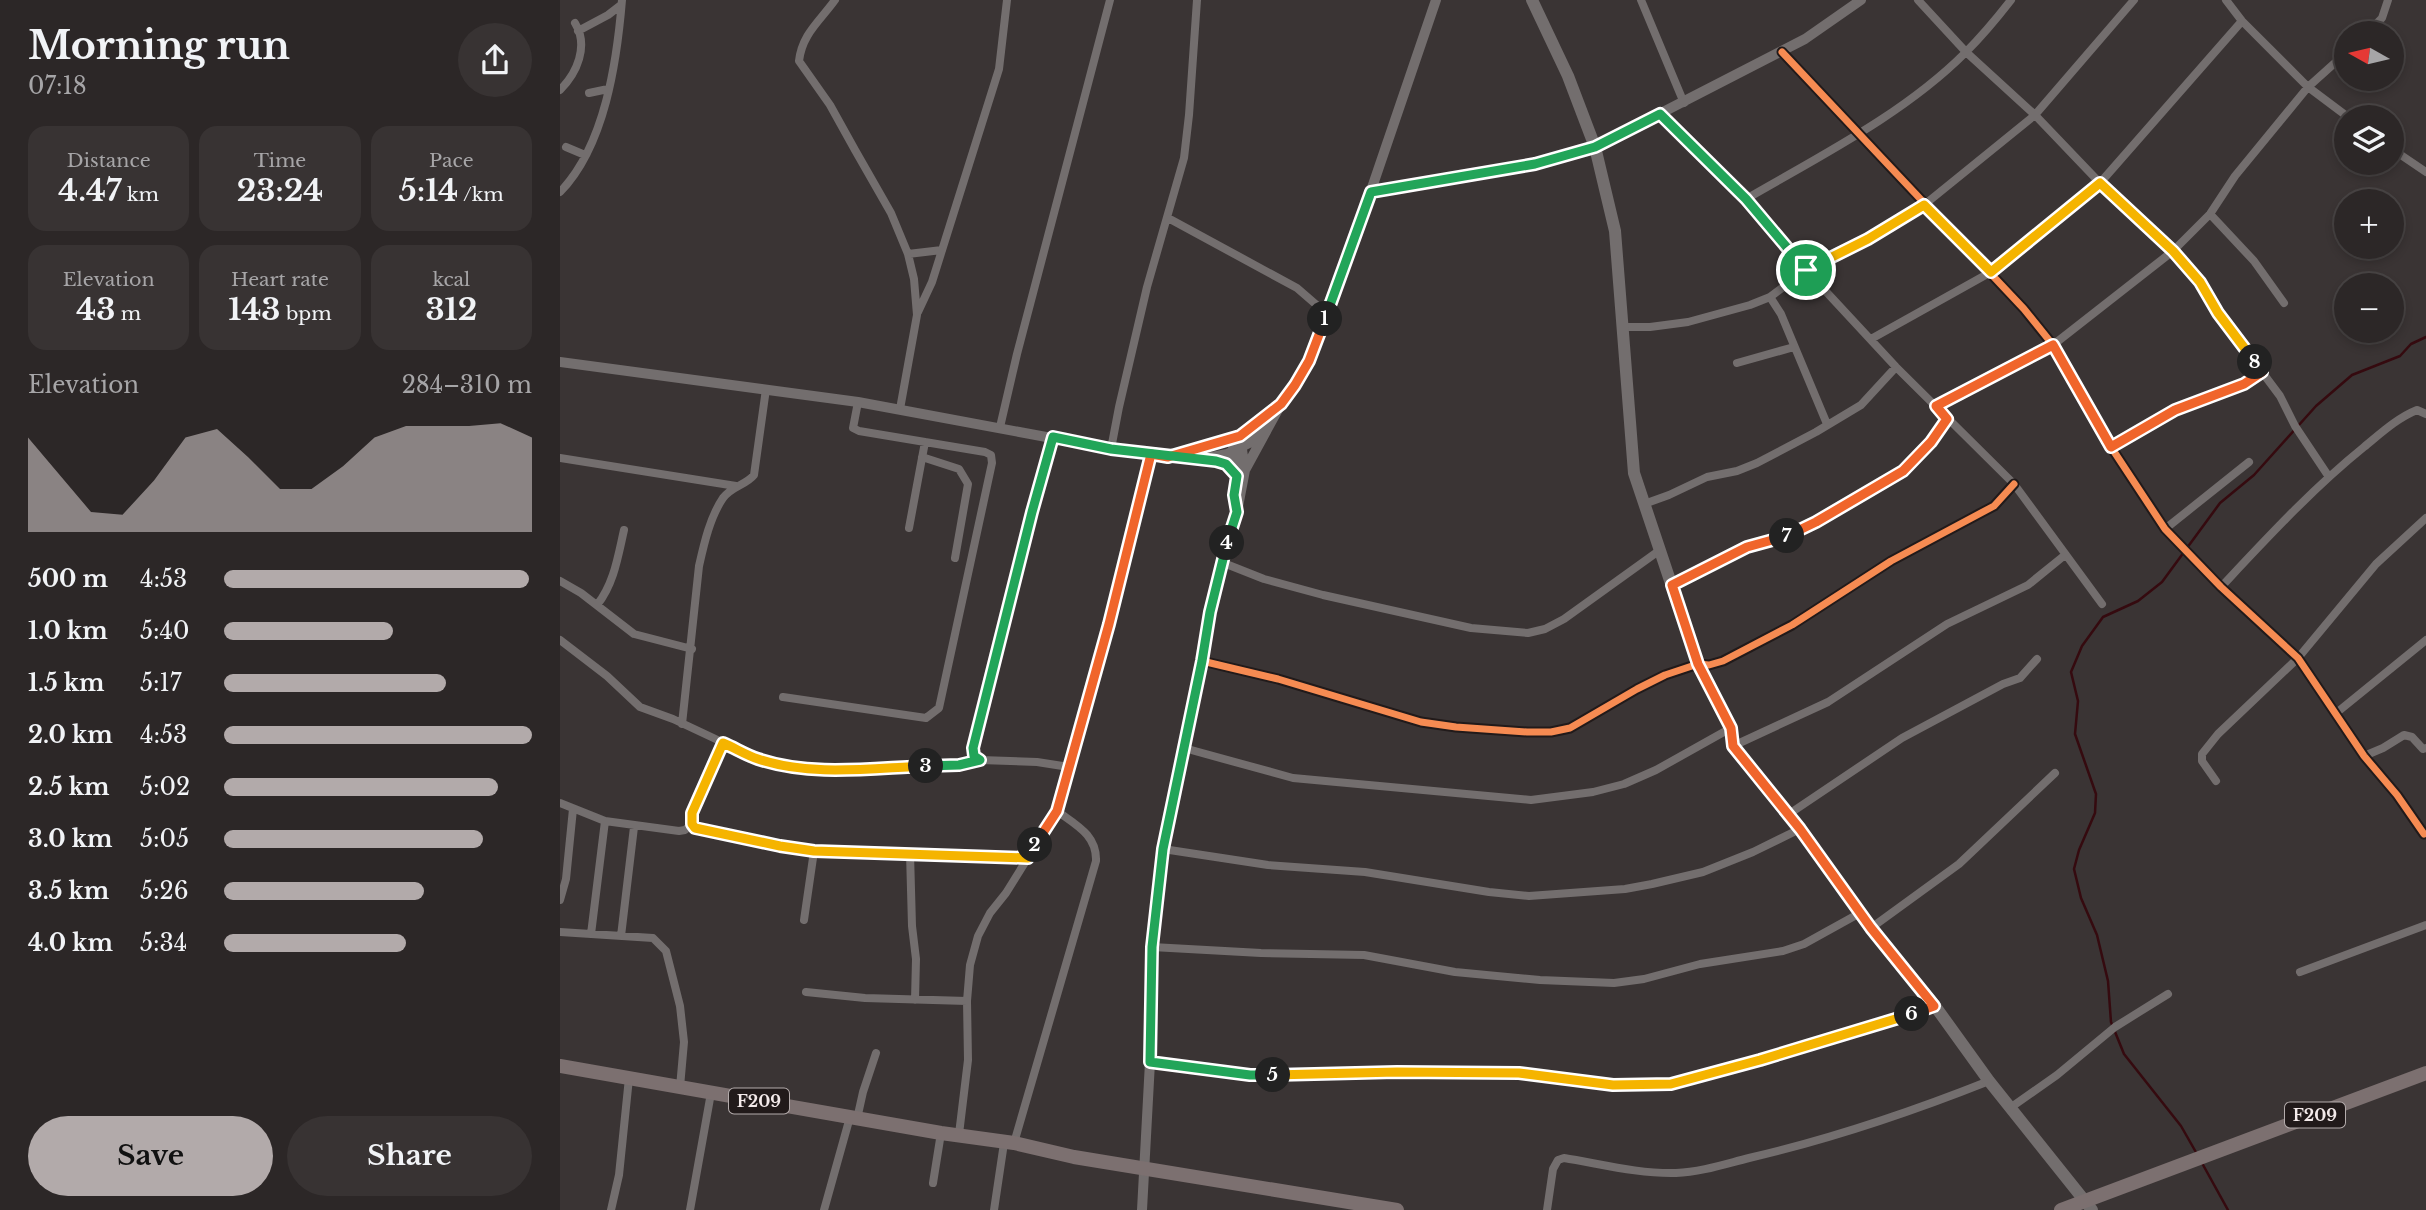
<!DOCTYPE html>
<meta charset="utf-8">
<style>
:root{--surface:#2c2727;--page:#383333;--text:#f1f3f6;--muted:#a6a5a7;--line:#484444;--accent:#b2aaaa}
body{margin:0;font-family:"Libre Baskerville",serif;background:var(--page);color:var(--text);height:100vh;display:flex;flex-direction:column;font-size:26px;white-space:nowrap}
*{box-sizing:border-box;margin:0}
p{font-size:23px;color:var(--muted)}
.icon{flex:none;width:38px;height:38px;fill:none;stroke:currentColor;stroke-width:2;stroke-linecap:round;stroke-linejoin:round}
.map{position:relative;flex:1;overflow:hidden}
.details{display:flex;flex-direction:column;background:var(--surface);width:560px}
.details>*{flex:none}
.needle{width:46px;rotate:278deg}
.controls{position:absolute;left:1774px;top:21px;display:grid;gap:14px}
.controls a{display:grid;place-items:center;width:70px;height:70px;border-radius:50%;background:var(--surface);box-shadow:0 4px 10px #0003,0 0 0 2px var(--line);font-size:35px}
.pin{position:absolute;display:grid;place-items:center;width:60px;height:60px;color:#fff;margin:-30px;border:4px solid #fff;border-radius:50%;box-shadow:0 2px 7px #0007}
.km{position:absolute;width:35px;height:35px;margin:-18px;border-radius:50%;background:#222;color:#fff;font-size:19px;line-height:35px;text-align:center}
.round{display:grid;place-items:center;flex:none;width:74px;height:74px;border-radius:37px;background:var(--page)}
.head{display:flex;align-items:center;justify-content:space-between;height:119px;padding:0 28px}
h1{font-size:38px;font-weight:800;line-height:52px}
.figures{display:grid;grid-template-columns:repeat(3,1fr);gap:10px;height:119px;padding:7px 28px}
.figures div{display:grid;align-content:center;border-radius:18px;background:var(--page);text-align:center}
.figures b{font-size:30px;font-weight:800}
.figures small{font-size:19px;font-weight:400}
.figures p{font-size:19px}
.chart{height:196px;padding:14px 28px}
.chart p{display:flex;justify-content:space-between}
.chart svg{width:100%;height:126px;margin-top:7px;fill:var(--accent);opacity:.7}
.action{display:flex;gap:14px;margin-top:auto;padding:14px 28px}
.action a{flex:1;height:80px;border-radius:42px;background:var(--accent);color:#111;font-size:28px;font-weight:800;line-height:80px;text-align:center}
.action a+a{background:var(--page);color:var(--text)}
ul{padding:0 28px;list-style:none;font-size:23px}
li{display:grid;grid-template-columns:112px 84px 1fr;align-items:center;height:52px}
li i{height:18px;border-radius:9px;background:var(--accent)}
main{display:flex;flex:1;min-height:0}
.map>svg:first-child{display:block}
</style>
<main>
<section class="details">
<div class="head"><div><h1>Morning run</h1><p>07:18</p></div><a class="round"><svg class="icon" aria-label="share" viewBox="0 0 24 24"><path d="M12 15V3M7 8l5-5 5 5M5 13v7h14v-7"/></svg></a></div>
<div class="figures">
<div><p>Distance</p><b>4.47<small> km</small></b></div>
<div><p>Time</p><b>23:24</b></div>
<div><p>Pace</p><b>5:14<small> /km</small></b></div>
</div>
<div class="figures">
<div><p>Elevation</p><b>43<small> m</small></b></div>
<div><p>Heart rate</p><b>143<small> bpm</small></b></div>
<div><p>kcal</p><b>312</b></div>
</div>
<div class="chart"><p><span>Elevation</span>284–310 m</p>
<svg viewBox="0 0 160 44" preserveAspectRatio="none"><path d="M0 44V11L10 24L20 37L30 38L40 26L50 11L60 8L70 18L80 29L90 29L100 21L110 11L120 7L130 7L140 7L150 6L160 11V44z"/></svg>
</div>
<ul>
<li><b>500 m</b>4:53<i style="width:99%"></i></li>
<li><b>1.0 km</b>5:40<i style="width:55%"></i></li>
<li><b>1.5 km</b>5:17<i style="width:72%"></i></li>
<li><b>2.0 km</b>4:53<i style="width:100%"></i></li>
<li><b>2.5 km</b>5:02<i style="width:89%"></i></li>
<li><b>3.0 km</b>5:05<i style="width:84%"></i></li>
<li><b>3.5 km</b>5:26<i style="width:65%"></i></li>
<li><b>4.0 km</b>5:34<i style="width:59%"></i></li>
</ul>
<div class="action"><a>Save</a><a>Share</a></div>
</section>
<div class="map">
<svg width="1866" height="1210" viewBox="0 0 1866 1210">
<rect width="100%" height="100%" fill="#3a3434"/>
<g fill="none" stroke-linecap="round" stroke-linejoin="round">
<!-- stream -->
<path stroke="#350a0f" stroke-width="2.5" d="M1637 1154 1621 1126 1564 1054 1551 1022 1548 981 1537 935 1521 898 1514 869 1519 850 1535 813 1536 794 1515 734 1518 701 1511 672 1522 646 1543 617 1578 601 1602 582 1660 503 1694 475 1756 406 1792 375 1840 356 1851 344 1866 337
M1642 1163 1668 1210"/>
<!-- minor -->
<path stroke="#736e6e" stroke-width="8" d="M275 0C260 21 242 34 239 61L270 105 295 150 331 213 348 254 354 279 357 315 340 409
M1081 0 1124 103
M1358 0 1406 52 1475 115 1540 183 1613 251 1640 282 1658 313 1720 396 1735 426 1769 477
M1666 0 1682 21 1748 87 1788 117
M18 31 48 15 61 5
M1807 33 1822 18 1828 0
M1222 52 1464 309 1493 345 1551 447 1605 529 1661 587 1738 658 1804 756 1837 795 1864 834
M0 90C17 73 29 46 15 23
M29 93 48 89
M1100 115 1186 199 1246 270 1336 367 1454 484 1542 604
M6 147 25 155
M1832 149 1866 172
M0 192C45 146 57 61 62 0
M1186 199C1260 156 1344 114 1405 53 1422 36 1437 18 1451 0
M1650 214 1694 261 1724 303
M608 218 737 288 767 314
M348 254 382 250
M1210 297 1221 314 1267 424
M358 312 372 282 439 69 447 0
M1064 327H1090L1128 322 1190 305 1210 297 1246 270 1308 239 1364 205 1475 115 1574 0
M1311 339 1431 272 1540 183 1682 21
M1177 363 1234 347
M1375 406 1493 345 1613 251 1650 214 1675 176 1748 87 1787 52
M440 427 457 354 550 0
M493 437 472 512 413 754 420 760 477 762 509 767
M1551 447 1615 410 1684 384 1702 372
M551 449 559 407 587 287 624 158 629 115 637 0
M362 457 399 469 408 484 395 558
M0 458 176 486
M1084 504 1109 495 1147 477 1177 471 1197 463 1256 432 1301 405 1336 367
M349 528 365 442
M1605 529 1689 462
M661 562 704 579 763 595 911 628 968 633 985 629 1004 619 1100 550
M0 581 21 593 74 634 132 649
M1112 585 1187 547 1243 529 1329 481 1343 472 1357 457 1387 420
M1661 587C1707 538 1752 489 1804 447 1820 434 1837 418 1857 410L1866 414
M37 605C54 584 58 556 64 530
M0 640 47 676 80 707 113 719 196 758 220 765 265 771 399 765 420 760
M642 661 718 679 861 722 896 727 967 732H991L1010 728 1077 689 1105 675 1138 664 1149 665 1163 661 1232 625 1331 561 1434 506 1454 484
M223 697 366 718 379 708 432 463 431 455 425 452 299 431 293 428 298 402
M1775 714 1866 640
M122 724 139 566C144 544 150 517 163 498 172 486 186 485 194 475L206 389
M1173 746 1268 702 1387 624 1468 585 1505 555
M624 748 733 778 971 800 1033 792 1064 784 1096 770 1171 728
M1804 756 1823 748 1844 735 1852 737 1863 749 1866 748
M1656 781 1642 761V754L1658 734 1738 658 1816 564 1866 518
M0 803 45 821 119 831 125 830 132 824
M1229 814 1342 738 1443 684 1460 678 1477 659
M132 824 135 828 220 846 254 851 468 858
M132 824V813L164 743
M603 849 708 865 805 872 929 892 969 896 1065 889 1092 884 1143 872 1193 852 1240 829
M350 853 352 926 356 959 355 1000
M0 900 6 879 13 809
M244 920 254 851
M1311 928 1399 864 1495 773
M0 932 93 938 106 951 120 1006 124 1042 120 1087
M31 934 45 821
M61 936 74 827
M592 947 701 953 804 955 895 972 980 980 1054 983 1084 979 1140 964 1223 951 1244 944 1300 913
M1740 972 1866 925
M246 992 305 998 407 1001
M590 1062 690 1075 959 1073 1053 1085H1111L1292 1033 1375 1006
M1450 1108 1497 1075 1555 1027 1608 994
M297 1119 303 1092 316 1053
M399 1134 408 1060 407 1001 410 965 418 936 430 913 446 893 497 811 549 624 591 454
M454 1143 536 861C537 835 516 825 497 811
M373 1183 381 1133
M51 1210 59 1175 69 1078
M130 1210 151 1093
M264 1210 290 1117
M434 1210 444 1143
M987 1210 993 1169 998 1160 1004 1158C1041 1164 1079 1174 1116 1173 1141 1172 1165 1164 1189 1158 1271 1139 1351 1112 1429 1081"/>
<!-- tertiary -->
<path stroke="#736e6e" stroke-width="10" d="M811 192 975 164 1035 147 1245 39 1301 0
M0 362 298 402 551 449 608 457 642 459 667 454 691 442 711 421
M673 446 677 476 675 486
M618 454 673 440 715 408
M648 460 666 465 677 476
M685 470 721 404 749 361 803 214 876 0
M582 1210 590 1062 592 947 603 849 642 661 650 612 661 562 677 512 685 470 680 436"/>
<!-- secondary -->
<path stroke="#736e6e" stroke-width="12" d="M972 0 1008 76 1035 147 1055 231 1074 473 1138 664 1171 728 1173 746 1240 829 1311 928 1375 1006 1429 1081 1532 1210"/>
<!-- primary -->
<path stroke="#7c7070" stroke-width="14" d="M0 1066 381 1133 454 1143 514 1157 837 1210
M1501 1210 1866 1073"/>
<!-- cycleway casing -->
<g stroke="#211a1a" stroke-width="11">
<path id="cycleway" d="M1222 52 1464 309 1493 345 1551 447 1605 529 1661 587 1738 658 1804 756 1837 795 1864 834
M642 661 718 679 861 722 896 727 967 732H991L1010 728 1077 689 1105 675 1138 664 1149 665 1163 661 1232 625 1331 561 1434 506 1454 484
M590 1062 690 1075 959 1073 1053 1085H1111L1292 1033 1375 1006"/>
</g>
<!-- cycleway -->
<use href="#cycleway" stroke="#f68b52" stroke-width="7"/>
</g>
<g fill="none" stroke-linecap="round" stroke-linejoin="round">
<!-- split-1 casing -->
<g stroke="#fff" stroke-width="14">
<path id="split-1" d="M765 319 811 192 975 164 1035 147 1100 114 1186 199 1246 270"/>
</g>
<!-- split-2 casing -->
<g stroke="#fff" stroke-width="14">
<path id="split-2" d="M475 845 497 811 549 624 591 454 608 457 680 436 721 404 735 385 749 361 765 319"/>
</g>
<!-- split-3 casing -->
<g stroke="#fff" stroke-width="14">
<path id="split-3" d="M366 766C311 768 252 777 198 759 186 755 175 748 163 743L132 813V824L135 828 220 846 254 851 468 858 475 845"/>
</g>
<!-- split-4 casing -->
<g stroke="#fff" stroke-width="14">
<path id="split-4" d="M366 766 399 765 420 760 414 756 413 748 472 512 493 437 551 449 656 461 666 464 677 476 674 495 677 512 667 543"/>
</g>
<!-- split-5 casing -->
<g stroke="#fff" stroke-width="14">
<path id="split-5" d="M667 543 650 612 642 661 603 849 592 947 590 1062 690 1075H713"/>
</g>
<!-- split-6 casing -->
<g stroke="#fff" stroke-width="14">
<path id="split-6" d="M713 1075 837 1072 959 1073 1053 1085 1111 1084 1200 1060 1352 1014"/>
</g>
<!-- split-7 casing -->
<g stroke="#fff" stroke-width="14">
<path id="split-7" d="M1227 536 1187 547 1112 585 1138 664 1171 728 1173 746 1240 829 1311 928 1374 1006 1352 1014"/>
</g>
<!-- split-8 casing -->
<g stroke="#fff" stroke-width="14">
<path id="split-8" d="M1227 536 1256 522 1343 471 1371 442 1387 419 1376 406 1493 345 1551 447 1615 410 1684 384 1702 372 1695 362"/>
</g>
<!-- split-9 casing -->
<g stroke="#fff" stroke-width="14">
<path id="split-9" d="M1246 270 1308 239 1364 205 1431 272 1540 183 1613 251 1640 282 1658 313 1695 362"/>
</g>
<!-- split-1 -->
<use href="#split-1" stroke="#22a559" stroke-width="9"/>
<!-- split-2 -->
<use href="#split-2" stroke="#f0652b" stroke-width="9"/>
<!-- split-3 -->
<use href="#split-3" stroke="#f5b400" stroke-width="9"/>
<!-- split-4 -->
<use href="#split-4" stroke="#22a559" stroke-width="9"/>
<!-- split-5 -->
<use href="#split-5" stroke="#22a559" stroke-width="9"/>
<!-- split-6 -->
<use href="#split-6" stroke="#f5b400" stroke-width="9"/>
<!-- split-7 -->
<use href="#split-7" stroke="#f0652b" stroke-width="9"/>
<!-- split-8 -->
<use href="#split-8" stroke="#f0652b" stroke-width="9"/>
<!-- split-9 -->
<use href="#split-9" stroke="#f5b400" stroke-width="9"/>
</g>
<g text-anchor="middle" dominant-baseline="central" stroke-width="5" stroke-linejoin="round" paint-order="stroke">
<!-- shield labels -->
<g fill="#211a1a" stroke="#b4acac" stroke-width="2">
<rect x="169" y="1088.5" width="60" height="25" rx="5"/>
<rect x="1725" y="1102.5" width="60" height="25" rx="5"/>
</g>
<g font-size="16" font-weight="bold" fill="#f3eaea">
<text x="199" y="1101">F209</text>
<text x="1755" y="1115">F209</text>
</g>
</g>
</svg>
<div class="controls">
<a><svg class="needle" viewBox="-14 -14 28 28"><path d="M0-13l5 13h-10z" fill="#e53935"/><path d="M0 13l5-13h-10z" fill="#a6a5a7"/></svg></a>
<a><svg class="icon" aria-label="layers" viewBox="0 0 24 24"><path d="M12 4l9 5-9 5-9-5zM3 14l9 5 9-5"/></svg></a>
<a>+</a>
<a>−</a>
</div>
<div class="pin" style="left:1246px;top:270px;background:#1e9e55"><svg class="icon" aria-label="arrive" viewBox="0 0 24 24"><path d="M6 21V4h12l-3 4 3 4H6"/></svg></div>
<b class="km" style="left:765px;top:319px">1</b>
<b class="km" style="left:475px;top:845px">2</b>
<b class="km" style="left:366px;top:766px">3</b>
<b class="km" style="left:667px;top:543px">4</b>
<b class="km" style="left:713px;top:1075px">5</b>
<b class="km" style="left:1352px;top:1014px">6</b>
<b class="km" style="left:1227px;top:536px">7</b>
<b class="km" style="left:1695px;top:362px">8</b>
</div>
</main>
